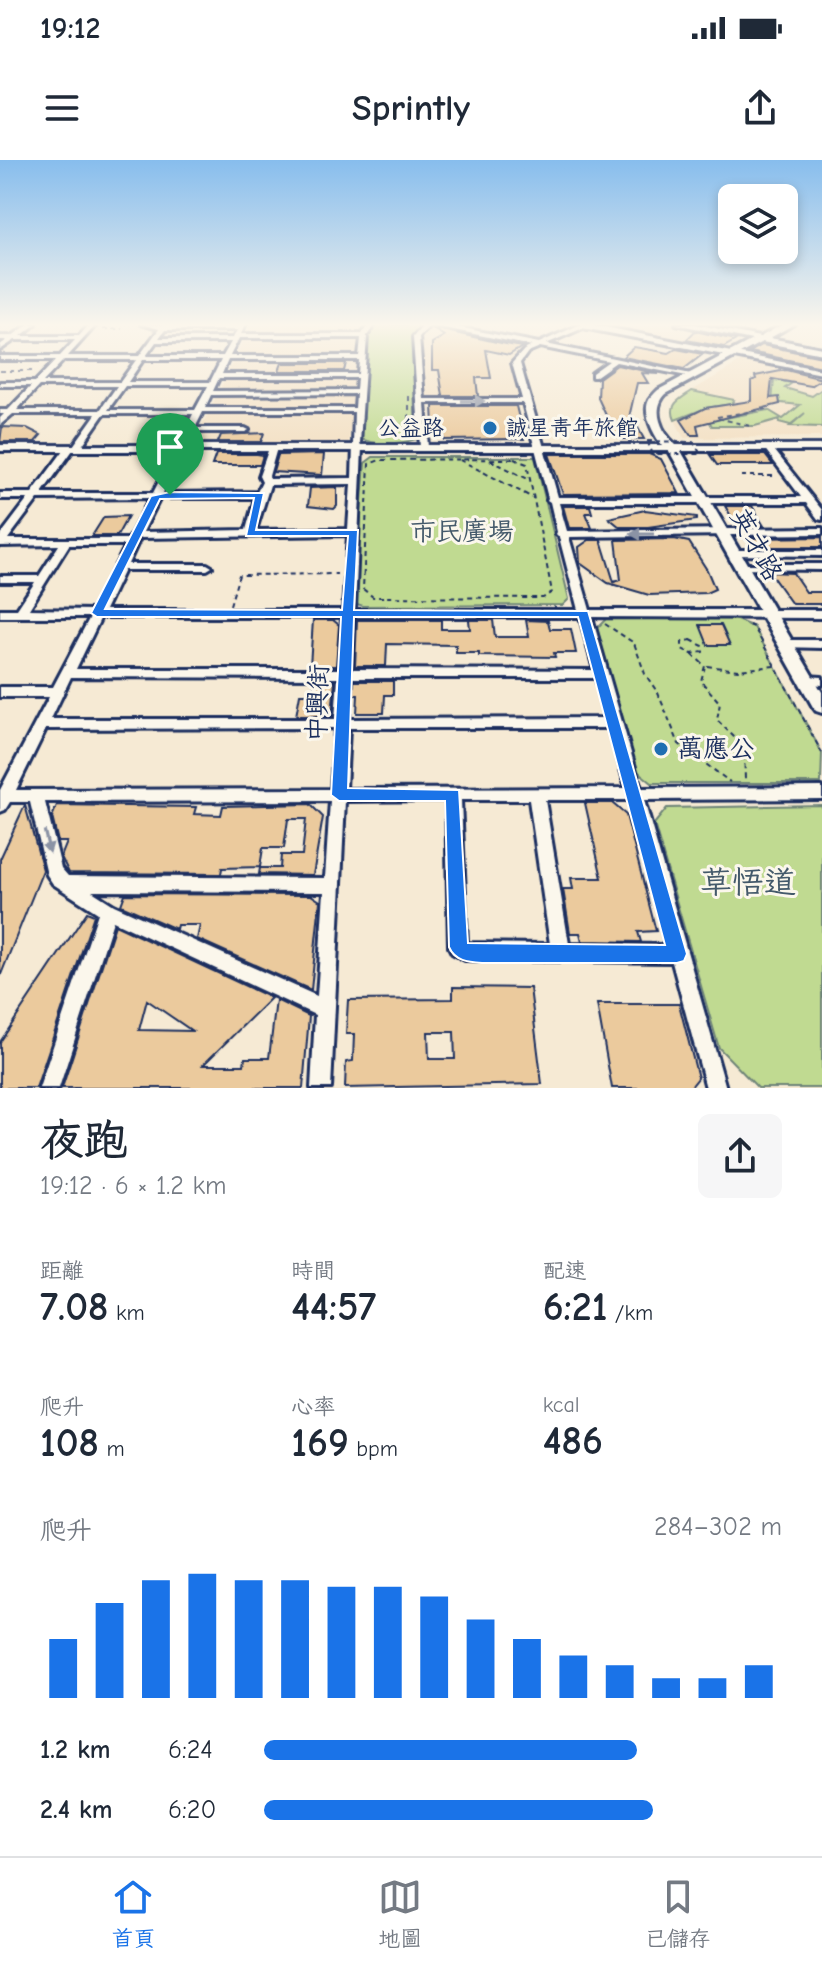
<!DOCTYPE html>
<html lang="zh-TW">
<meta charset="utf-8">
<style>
:root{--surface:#fff;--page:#f6f6f7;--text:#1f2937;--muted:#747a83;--line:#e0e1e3;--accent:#1a73e8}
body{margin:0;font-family:"Comic Neue","LXGW WenKai TC",sans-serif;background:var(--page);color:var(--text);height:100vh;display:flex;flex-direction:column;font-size:30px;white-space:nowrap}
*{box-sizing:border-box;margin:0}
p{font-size:26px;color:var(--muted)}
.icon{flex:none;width:44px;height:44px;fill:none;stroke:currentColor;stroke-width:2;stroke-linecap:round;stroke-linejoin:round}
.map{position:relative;height:928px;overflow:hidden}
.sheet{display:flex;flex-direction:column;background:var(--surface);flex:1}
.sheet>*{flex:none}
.controls{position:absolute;left:718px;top:24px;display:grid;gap:16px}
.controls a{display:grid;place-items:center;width:80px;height:80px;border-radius:12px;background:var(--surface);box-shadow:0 4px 12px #0003;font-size:40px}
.pin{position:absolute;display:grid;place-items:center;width:68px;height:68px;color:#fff;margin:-82px -34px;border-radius:50% 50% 50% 0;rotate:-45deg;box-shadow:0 0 8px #0007}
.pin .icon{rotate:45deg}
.round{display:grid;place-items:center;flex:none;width:84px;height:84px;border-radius:12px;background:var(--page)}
.headline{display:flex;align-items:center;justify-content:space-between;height:136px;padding:0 40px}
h1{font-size:44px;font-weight:800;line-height:60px}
.stats{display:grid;grid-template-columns:repeat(3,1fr);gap:12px;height:136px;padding:8px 40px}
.stats div{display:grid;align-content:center}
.stats b{font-size:40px;font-weight:800}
.stats small{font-size:22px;font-weight:400}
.stats p{font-size:22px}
.chart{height:224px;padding:16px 40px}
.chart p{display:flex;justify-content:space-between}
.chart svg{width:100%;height:144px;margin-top:8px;stroke:var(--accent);stroke-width:6}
ul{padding:0 40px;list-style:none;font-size:26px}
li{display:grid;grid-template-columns:128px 96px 1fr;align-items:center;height:60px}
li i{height:20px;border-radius:10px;background:var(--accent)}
.status{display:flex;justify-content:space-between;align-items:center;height:56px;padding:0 40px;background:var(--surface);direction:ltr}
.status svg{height:22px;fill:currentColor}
header{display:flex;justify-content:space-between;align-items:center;height:104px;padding:0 40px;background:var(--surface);font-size:36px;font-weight:800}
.dock{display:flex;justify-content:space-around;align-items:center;height:112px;border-top:2px solid var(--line);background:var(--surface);font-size:22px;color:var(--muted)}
.dock a{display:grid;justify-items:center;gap:4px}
.dock .active{color:var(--accent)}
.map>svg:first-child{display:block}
</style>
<div class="status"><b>19:12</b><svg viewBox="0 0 49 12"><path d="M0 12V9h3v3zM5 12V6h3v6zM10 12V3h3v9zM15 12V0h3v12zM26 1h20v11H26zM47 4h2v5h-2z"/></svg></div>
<header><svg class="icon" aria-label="menu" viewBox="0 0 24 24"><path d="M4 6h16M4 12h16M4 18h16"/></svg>Sprintly<svg class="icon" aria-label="share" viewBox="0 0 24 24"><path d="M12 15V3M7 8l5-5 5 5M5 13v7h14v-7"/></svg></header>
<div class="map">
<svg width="822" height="928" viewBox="0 0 822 928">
<rect width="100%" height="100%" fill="#f6ead4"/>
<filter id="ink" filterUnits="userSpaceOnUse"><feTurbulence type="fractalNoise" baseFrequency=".0125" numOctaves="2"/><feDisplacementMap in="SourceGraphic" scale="16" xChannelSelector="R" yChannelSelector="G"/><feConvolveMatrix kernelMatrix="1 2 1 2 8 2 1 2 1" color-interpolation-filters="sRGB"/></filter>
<g filter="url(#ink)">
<!-- built -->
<path fill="#f3e0c4" d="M251 164H371L360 171 349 284 194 282Z
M593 164H677L768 180 822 192V210L590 166Z
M432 165 532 185 511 201 521 240 424 239 419 178Z
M743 200 822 215V277L684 278 673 256 675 241Z"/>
<!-- green -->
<path fill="#c0da91" stroke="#6e8478" stroke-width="2" d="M377 164 423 165 412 177 416 279C400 284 374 286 359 278L368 173Z
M774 220 792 223 785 228 812 236 822 229V267L790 266 805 253 790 265 779 262 780 259 755 266H712L709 261 768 250 783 259 800 245 772 242Z
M692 231 734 240 731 244 706 248 675 260C668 244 679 240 692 231Z
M373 297H535L569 439 563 445 363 446 354 443 365 303Z
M608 457 734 459 754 467 822 593 821 623H652L635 609 597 468Z
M822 645V928H758L719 888 654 664 667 648Z"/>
<!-- building -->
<path fill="#ebca9d" stroke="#1b2f5e" stroke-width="2" fill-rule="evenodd" d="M432 168 506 184 522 187 509 195 486 190 491 218H476L478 236H443L439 210H432V183L444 176Z
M695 171 736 180 724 187 686 180Z
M762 185 822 197V207L750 192Z
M634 187 669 193 676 189 703 194 684 209 623 197Z
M282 203H346L344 211H279Z
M617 205 659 214 642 213 648 223H637L630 253 644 279H622L615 275 598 238 599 218Z
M786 210 822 219 811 226 772 219 770 238 779 237 780 244 697 265 699 275H691L681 260 705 248 751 241V221L756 219 755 216Z
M433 246H516L524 279 444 280 439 265H434Z
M2 267 27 268 41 275 35 282H0Z
M264 273 261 282H218L221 275Z
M216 294H257L263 295 260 305H212Z
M324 294 322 315 273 312 278 295Z
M549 294H649L661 299 679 333 563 334Z
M710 295H765L773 305H717Z
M337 327V346L334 349 308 346 310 328Z
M563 346H590L592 353H586L592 368H569Z
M725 346H752L764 366H737Z
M645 350 697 357V360L648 367H620L609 358Z
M128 356 117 376H92L104 357Z
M822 377V387H758L744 378Z
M674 379 689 382 707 410 715 429 706 433 649 435 608 423 580 403 579 387 589 380H601L614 422 621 420 616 380Z
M769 412 793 413 806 432H822V444H792Z
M313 460H333L339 465 336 506H310Z
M357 460H441V469H470L469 460H493L495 477H529L526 460 548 461 550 469H571L576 493H554L555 497 479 496V493H456V485L387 484 386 506H355Z
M700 465H721L730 485H708Z
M315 521H335L332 556H296L300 534H312Z
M354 521H393V535H385L384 553H357L358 535H353Z
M585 643H612L626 655 656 771 638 772 641 782 582 781 580 773H570L563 729H573L571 718H602Z
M310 644 323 657 313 715 259 714 260 708H280L281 695H302L306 659H288L284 688H263L260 707 222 708 221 714 69 713 61 697 67 682H58L52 657 57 645 196 647 194 654 221 655 223 646Z
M25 645 43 710 0 817V699Z
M125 734 311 735 320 741 311 830 197 779 200 765H177L176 769 121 745Z
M87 752 94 755 36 928H0V882Z
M115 765 271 838 203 905H244L245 898H269L276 840 309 856 303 928H62ZM147 840 192 871 139 870Z
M453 827 530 828 542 924 345 928 346 902 353 901 354 874H346L348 840 453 839ZM428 872H454L455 899H429Z
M597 844H679L698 918 690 928H612Z"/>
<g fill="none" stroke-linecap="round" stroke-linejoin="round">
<!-- minor casing -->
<g stroke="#1b2f5e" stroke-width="6">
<path id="minor" d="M29 164H36L21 176H79L90 164H97L68 196H139L159 169 141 164 239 166 240 164H246L241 174H362L369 164H375L367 176 360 283 362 288 355 450H578L559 377 556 374 557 372 550 342 547 340 548 338 523 243H425L428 288 424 291 420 288 413 177 424 164H443L539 183 581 164H590L822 210V214L583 168 546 184 696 215 692 217 616 202 595 217H592V213L609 201 540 187 528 192 520 203 558 337H801L764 288 768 285 771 286 822 350V360L818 359 806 343H559L567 371 822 368V374L569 377 590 450H822V458L592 457 641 628 822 627V639L644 640 726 928H706L672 802 465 800 452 793 449 787 446 640 345 641 331 928H311L315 855 113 761 59 928H39L98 753 53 724 47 715 30 642H10L5 650 0 652V630L49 537H0V527H53L90 457H0V449H17L35 422H0V416H39L59 385 0 386V376L28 339H0V333H32L67 286H73L96 254H13L0 265V258L4 254H0V250H8L31 226H0V222H35L56 200H0V196H60L75 180H15L0 190V185L7 180H0V176H12ZM430 165 532 186 524 190 512 203 522 239H424L419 177ZM165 170H237L233 178H159ZM239 178H361L359 196H230ZM156 182H231L223 196H146ZM64 200H136L120 222H43ZM143 200H221L210 222H128ZM228 200H359L358 214H222ZM219 218H357L356 230 213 231ZM39 226H117L100 250H17ZM125 226H208L195 250H108ZM356 234 355 248H205L211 235ZM203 252H354L352 318 270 319 269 316 277 288 273 285 269 288 259 316 262 322 257 332 163 333 192 272H245L249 270 245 268H195ZM104 254H193L153 333H42L73 290H79ZM351 324 348 369 256 370 270 325ZM150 338 129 379H8L38 339ZM160 338H255L246 370 143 372ZM348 375 343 450H105L124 410H207L212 407 207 404H128L140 378ZM69 385H126L93 450 29 449ZM101 457H342L339 509H76ZM354 457H580L594 510 352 509ZM71 517 338 518 335 559H51ZM351 518H596L607 558 349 559ZM335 568 331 629 16 630 46 569ZM349 568H610L626 628 346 629ZM461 640H529L550 784 467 783ZM545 640H629L668 785 569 784ZM330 641 325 718 68 716 61 708 45 642ZM92 731 324 732 317 836 114 745Z
M733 390H822V396L729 395 728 393 729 391Z
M741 404H822V410L737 409 736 407 737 405Z
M785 480H822V488L781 487 779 484 781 481Z
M806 516 822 517V525L801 523 799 520 801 517Z"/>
</g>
<!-- major casing -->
<g stroke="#1b2f5e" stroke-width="6">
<path id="major" d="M676 164H695L760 177 783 164H794L770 178 822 188V194L762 182 666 234C651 249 661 272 676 285H822V291H681L822 532V553L816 551 813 547 669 291H0V285H662C654 276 642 252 649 240 649 239 657 231 658 230L752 180Z"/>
</g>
<!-- path -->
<path stroke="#1b2f5e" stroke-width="2" stroke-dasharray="5 4" stroke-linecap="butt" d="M103 169H122
M0 211H35
M409 236V278
M717 257 766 249
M718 258 750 266
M514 299 527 304 552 432 543 438 373 437 363 429 369 304 380 300Z
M460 300 533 338
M490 300 530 320
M741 316H776
M230 445 239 415 337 414
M605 464 634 483 645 514 658 533 679 584 730 622
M749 465 754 467 822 593
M691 480 703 486V492L692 494 682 489V482Z
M692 494 705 506 701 521 720 543 717 560 744 587 745 620
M707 506 738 510 775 506"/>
<!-- minor -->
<use href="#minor" fill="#fbf7ec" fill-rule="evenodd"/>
<!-- major -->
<use href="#major" fill="#fbf7ec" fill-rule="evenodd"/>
<!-- path-bridge -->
<path stroke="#1b2f5e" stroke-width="2" stroke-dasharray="5 4" stroke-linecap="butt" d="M647 281 693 282 701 294H653Z"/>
</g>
<!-- one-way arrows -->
<defs><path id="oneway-solid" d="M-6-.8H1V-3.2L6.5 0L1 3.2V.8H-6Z" transform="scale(2)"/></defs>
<g fill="#8b93a5">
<use href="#oneway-solid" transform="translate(473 241)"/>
<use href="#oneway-solid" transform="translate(642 374) rotate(-180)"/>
<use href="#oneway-solid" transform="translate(47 682) rotate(77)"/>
</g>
</g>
<!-- sky -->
<linearGradient id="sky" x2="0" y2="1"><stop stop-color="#87bded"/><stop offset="0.56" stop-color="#fbf6ec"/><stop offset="1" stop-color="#fbf6ec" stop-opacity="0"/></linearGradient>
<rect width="822" height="294" fill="url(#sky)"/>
<!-- route -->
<path fill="#1a73e8" stroke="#fff" stroke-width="2" fill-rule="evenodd" d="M170 332 264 333 256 370H358L354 450 588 451 687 794 684 801 677 803H482C468 802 455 801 449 787L445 641H339L331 635 341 457H97L91 453 151 336ZM254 338 246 376H348L342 450 105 449 160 339ZM354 457H578L665 785 468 783 459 630 348 628Z"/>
<!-- markers -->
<g fill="#1f6fb2" stroke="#fbf7ec" stroke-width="3">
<circle cx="490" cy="268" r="8"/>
<circle cx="661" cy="589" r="8"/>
</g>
<g text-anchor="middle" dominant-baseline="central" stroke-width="6" stroke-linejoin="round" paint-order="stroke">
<!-- far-street labels -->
<g font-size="22" fill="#1b2f5e" stroke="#fbf7ec">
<text x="411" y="268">公益路</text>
</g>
<!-- far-poi labels -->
<g font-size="22" fill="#1b2f5e" stroke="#fbf7ec" text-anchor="start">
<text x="506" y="268">誠星青年旅館</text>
</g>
<!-- park labels -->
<g font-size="26" fill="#445a6b" stroke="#fbf7ec">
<text x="462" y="372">市民廣場</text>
</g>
<!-- street labels -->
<g font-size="26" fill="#1b2f5e" stroke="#fbf7ec">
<text transform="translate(756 385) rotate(61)">英才路</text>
<text transform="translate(318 543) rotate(-88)">中興街</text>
</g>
<!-- poi labels -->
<g font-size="26" fill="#1b2f5e" stroke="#fbf7ec" text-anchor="start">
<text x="677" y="589">萬應公</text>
</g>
<!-- near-park labels -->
<g font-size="32" fill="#445a6b" stroke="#fbf7ec">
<text x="748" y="722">草悟道</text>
</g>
</g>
</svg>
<div class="controls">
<a><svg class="icon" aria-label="layers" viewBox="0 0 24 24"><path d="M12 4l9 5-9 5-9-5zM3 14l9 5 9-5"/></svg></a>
</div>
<div class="pin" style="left:170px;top:335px;background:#1e9e55"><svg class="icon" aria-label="arrive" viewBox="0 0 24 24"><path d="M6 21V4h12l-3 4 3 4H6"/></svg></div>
</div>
<section class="sheet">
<div class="headline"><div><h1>夜跑</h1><p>19:12 · 6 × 1.2 km</p></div><a class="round"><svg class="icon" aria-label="share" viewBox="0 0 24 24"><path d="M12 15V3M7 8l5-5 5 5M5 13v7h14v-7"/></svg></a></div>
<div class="stats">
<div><p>距離</p><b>7.08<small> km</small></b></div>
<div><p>時間</p><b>44:57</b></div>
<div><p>配速</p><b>6:21<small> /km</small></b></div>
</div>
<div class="stats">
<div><p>爬升</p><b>108<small> m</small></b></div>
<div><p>心率</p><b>169<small> bpm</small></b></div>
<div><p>kcal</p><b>486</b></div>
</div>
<div class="chart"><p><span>爬升</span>284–302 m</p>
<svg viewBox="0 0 160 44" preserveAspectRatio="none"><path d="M5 44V26M15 44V15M25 44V8M35 44V6M45 44V8M55 44V8M65 44V10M75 44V10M85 44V13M95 44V20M105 44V26M115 44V31M125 44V34M135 44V38M145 44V38M155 44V34"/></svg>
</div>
<ul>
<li><b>1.2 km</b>6:24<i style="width:72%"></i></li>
<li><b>2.4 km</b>6:20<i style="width:75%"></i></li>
</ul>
</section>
<nav class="dock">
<a class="active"><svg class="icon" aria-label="home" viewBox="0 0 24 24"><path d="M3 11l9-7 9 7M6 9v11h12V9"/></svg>首頁</a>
<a><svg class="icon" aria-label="map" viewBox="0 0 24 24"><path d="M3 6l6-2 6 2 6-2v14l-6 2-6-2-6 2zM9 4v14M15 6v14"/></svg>地圖</a>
<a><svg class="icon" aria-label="saved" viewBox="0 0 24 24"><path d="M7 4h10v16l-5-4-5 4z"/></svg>已儲存</a>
</nav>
